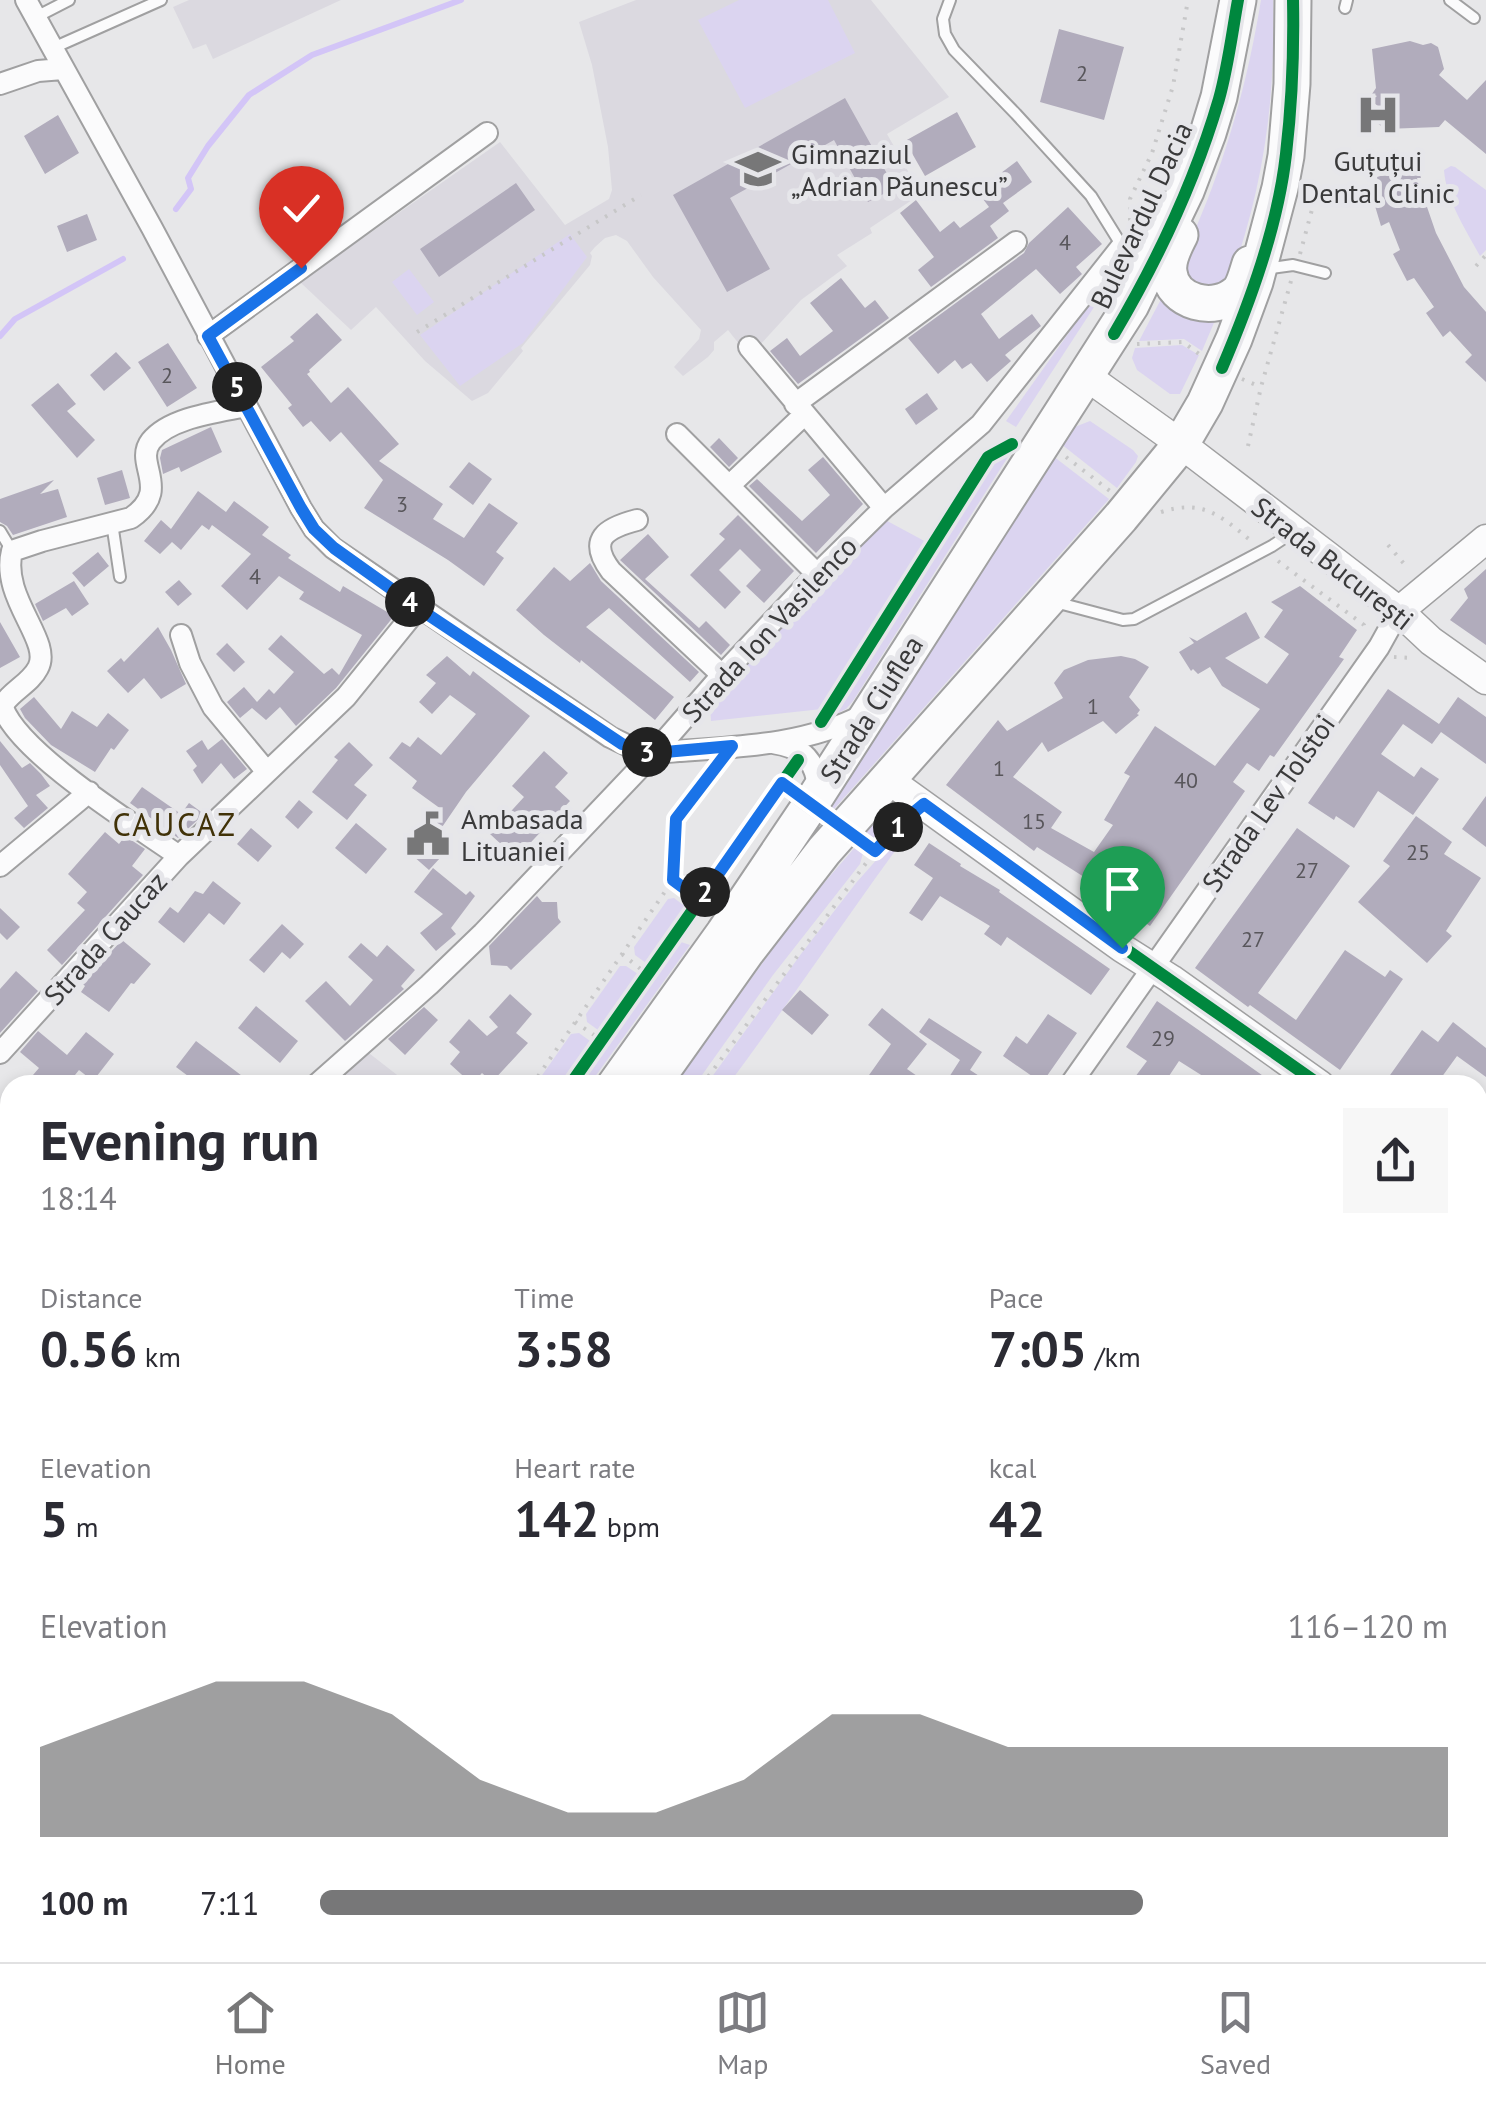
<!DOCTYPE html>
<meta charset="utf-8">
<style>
:root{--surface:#fff;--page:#f7f7f7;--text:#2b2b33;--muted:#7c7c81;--line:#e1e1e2;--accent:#777778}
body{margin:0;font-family:"PT Sans",sans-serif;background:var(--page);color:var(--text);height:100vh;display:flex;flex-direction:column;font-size:38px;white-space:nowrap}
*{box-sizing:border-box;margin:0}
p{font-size:32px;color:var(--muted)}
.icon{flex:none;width:55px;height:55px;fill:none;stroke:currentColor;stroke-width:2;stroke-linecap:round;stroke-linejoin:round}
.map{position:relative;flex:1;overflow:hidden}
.panel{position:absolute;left:0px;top:1075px;width:1488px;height:888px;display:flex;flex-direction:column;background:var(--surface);border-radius:30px 30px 0 0;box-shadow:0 5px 15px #0003}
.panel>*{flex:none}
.pin{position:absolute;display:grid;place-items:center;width:85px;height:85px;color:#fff;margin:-102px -42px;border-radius:50% 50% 50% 0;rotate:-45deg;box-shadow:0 0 10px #0007}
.pin .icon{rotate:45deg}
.km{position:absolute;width:50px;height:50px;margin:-25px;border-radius:50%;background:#222;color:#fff;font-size:28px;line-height:50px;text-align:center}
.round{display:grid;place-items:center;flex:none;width:105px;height:105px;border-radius:0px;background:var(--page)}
.headline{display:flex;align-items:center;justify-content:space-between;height:170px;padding:0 40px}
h1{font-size:55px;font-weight:600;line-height:75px}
.stats{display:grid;grid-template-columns:repeat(3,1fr);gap:15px;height:170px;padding:10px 40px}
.stats div{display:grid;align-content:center}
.stats b{font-size:50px;font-weight:600}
.stats small{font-size:28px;font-weight:400}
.stats p{font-size:28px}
.chart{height:280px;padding:20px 40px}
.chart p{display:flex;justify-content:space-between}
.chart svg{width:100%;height:180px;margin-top:10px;fill:var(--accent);opacity:.7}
ul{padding:0 40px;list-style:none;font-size:32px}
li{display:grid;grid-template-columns:160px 120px 1fr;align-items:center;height:75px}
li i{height:25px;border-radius:12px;background:var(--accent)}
.tabs{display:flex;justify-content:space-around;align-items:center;height:140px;border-top:2px solid var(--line);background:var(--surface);font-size:28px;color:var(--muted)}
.tabs a{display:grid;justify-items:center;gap:5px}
.tabs .current{color:var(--accent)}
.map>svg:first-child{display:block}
</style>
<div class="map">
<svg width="1486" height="1962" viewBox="0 0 1486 1962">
<rect width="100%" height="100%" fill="#e7e7e9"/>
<!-- built -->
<path fill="#dbd9e0" d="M189 0H341L213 59 206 44 193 49 173 7Z
M636 0H871L949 97 887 134 921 194 870 228 872 233 837 255 847 266 801 300 759 346 747 354 728 330 714 342V350L708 357 683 376 674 367 699 339 701 330 653 277 627 241 616 235 605 238 595 247 590 253 592 256 590 265 521 348 523 351 488 393 472 401 425 361 376 307 351 330 300 282 500 142 565 225 609 199 612 190 608 147 592 65 579 22Z
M365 1050 401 1078 400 1085H331Z
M0 1113 10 1120V1330L0 1332Z
M1100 1953H1383L1376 1962H1113Z"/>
<!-- green -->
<path fill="#dbd4f0" d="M739 0H828L855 53 745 108 698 20Z
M1261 0H1273C1277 129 1254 233 1202 351L1184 339 1139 341C1158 304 1179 268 1195 230 1227 156 1248 80 1261 0Z
M1451 166 1455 167 1486 190V250L1480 256C1466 230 1446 200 1444 170Z
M570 234 587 257 523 343 460 386 420 335Z
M1120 261H1124L1016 427 1006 421Z
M409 269 434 302 417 315 392 282Z
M1182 345 1199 355 1180 394H1170L1137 370 1132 358 1135 348Z
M1090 421 1133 450 1138 456 1136 462 1117 488 1061 444 1072 428Z
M1013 449 853 701 846 709 832 716 992 463Z
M1053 456 1109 499 834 809 830 805Z
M878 516 930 544 827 705 822 709 711 721 710 707 713 700Z
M897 807 904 813 874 847 860 836 883 812Z
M902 831 908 833C847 916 790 1002 728 1085H706L801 954 856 883Z
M857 845 863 853 860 864 773 975 695 1085H674L804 906Z
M674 898 686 907 687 915 653 962 646 963 635 955 634 947 668 899Z
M681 942 690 945 589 1085H577Z
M620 966H626L638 974 639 982 605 1029 598 1030 587 1022 586 1014Z
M579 1033 590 1041 591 1049 565 1085H538V1081L571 1034Z"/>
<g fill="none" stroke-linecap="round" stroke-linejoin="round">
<!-- stream -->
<path stroke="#d3c5f7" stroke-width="6" d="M176 209 191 189 188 178 208 146 249 95 312 55 461 0
M0 336 15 319 123 259"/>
</g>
<!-- building -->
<path fill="#b1acbc" d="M1059 29 1124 47 1104 120 1040 102Z
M1410 41 1423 45 1431 43 1438 47 1444 69 1439 75 1467 100 1486 80V154L1445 120 1439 127 1385 129 1372 119 1378 116 1373 112 1378 106 1371 101 1377 96 1372 94 1376 88 1372 49Z
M845 98 895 188 868 202 834 140 730 198 770 269 727 292 673 195Z
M957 112 976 147 925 176 905 141Z
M58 115 79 153 45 174 24 136Z
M1017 161 1032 182 1003 203 1009 211 990 226 998 238 931 287 918 270 934 257 900 213 916 200 940 232 954 221 960 228 989 207 977 191Z
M1416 161 1421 178H1417L1436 233 1464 287 1486 312V382L1465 362 1472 355 1450 331 1443 337 1426 313 1434 307 1414 278 1407 281 1393 254 1400 250 1389 222 1381 226 1372 196 1381 193 1377 177 1394 172 1393 168Z
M516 183 535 210 439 277 420 249Z
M1068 207 1102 244 1076 267 1082 274 1060 294 1036 269 981 314 999 339 1032 314 1041 326 1005 355 1011 361 987 382 971 363 962 369 955 360 938 374 908 338 1024 253 1029 243Z
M87 214 97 240 67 252 57 226Z
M841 278 865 308 875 300 889 318 798 384 770 351 787 338 800 356 833 331 810 303Z
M317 313 342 340 309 370 310 372 307 374 331 403 348 387 399 444 379 461 443 504 433 519 464 538 489 503 518 523 496 552 504 558 484 586 448 560 364 508 383 480 341 432 330 442 311 421 303 427 288 408 292 405 261 367 294 341 290 337Z
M168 343 197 388 167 407 138 362Z
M116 352 131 368 104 391 90 375Z
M58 383 76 404 67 411 95 440 77 458 31 405Z
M927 393 938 409 916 425 905 409Z
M211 427 222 452 181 472 179 467 163 474 160 458 162 450Z
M719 438 738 458 729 467 710 447Z
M823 457 863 504 816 553 749 486 757 479 802 521 830 495 808 470Z
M469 462 492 479 473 505 449 487Z
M122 470 130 498 105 505 97 478Z
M54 480 40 494 58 489 67 517 13 535 7 526 0 522V499Z
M198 491 226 512 234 501 269 527 262 535 291 555 288 558 340 592 343 586 394 616 336 688 296 726 280 707 266 720 252 708 240 718 227 702 244 687 257 702 269 689 274 694 294 672 268 649 281 635 324 674 332 668 339 675 362 635 299 599 304 592 279 576 247 610 221 586 251 554 212 525 209 530 202 525 181 550 172 542 160 554 144 541 161 520 171 529Z
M738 515 794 571 764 603 746 586 761 570 740 549 719 570 741 592 725 609 690 575 725 539 719 534Z
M648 534 669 557 645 579 699 628 706 621 730 645 721 655 620 560Z
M98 552 109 566 84 587 72 573Z
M590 563 601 581 699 672 690 682 609 608 586 627 674 697 655 720 581 660 580 663 544 635 516 610 554 567 570 581Z
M1486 569V645L1450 620 1468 598 1464 589Z
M179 580 192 594 178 606 165 592Z
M74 581 89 604 72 616 66 608 43 621 35 604Z
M1300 586 1357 630 1339 657 1344 659 1274 757 1270 755 1259 771 1247 763 1233 782 1245 791 1150 926 1117 904 1128 889 1104 872 1095 884 1037 847 1034 851 946 785 998 720 1007 731 1063 698 1054 683 1064 670 1088 660 1121 656 1135 659 1149 667 1129 697 1140 710 1137 714 1139 715 1116 734 1103 721 1048 752 1042 742 1013 777 1062 812 1051 828 1094 852 1113 825 1104 820 1130 776 1124 773 1155 726 1215 766 1260 709 1222 686 1210 667 1198 674 1193 669 1191 671 1179 652 1194 643 1189 637 1197 641 1246 612 1260 638 1225 658 1267 684 1289 654 1264 637 1283 610 1271 602Z
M0 622 20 657 0 668Z
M158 627 171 650 186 684 161 699 144 678 128 693 107 671 121 658 124 662Z
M227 643 245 662 234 672 216 654Z
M447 656 470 676 473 671 530 716 466 792 438 833 452 845 429 870 404 848 441 809 412 788 417 781 389 758 402 742 410 747 418 737 441 755 476 714 450 695 432 714 419 702 436 683 426 675Z
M1388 689 1439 724 1458 697 1486 717V764L1441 732 1432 744 1403 724 1381 754 1414 777 1421 767 1439 779 1413 815 1378 791 1354 828 1336 816 1334 820 1308 803Z
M34 697 61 729 72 711 97 727 108 713 129 730 114 750 111 748 95 772 51 745 25 718 20 709Z
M222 739 247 769 234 779 221 763 202 784 193 770 197 766 186 751 202 740 208 750Z
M0 741 22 768 30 763 41 774 50 786 36 795 48 808 24 828 14 818 28 806 0 765Z
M349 742 373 765 354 785 367 795 347 820 312 792 338 760 334 757Z
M544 751 568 773 555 787 570 801 516 858 490 834 524 797 512 786Z
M142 787 181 814 189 803 204 814 178 838 130 803Z
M1486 796V847L1462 829Z
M299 800 313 812 298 829 285 817Z
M1416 816 1452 842 1444 854 1481 878 1446 931 1452 936 1427 963 1358 902 1390 866 1383 861Z
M356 823 387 849 366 874 335 848Z
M251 828 272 846 258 862 237 844Z
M1297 828 1350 866 1258 993 1296 1020 1345 950 1385 977 1390 970 1403 979 1340 1070 1250 1005 1248 1007 1195 968Z
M105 832 119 844 125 836 145 849 132 866 143 875 62 965 47 950 85 910 77 903 87 892 68 874Z
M929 843 961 864 960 866 1000 890 999 892 1110 969 1091 995 1007 937 1001 946 984 934 990 926 940 896 922 921 909 913 933 878 914 865Z
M433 868 466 895 470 891 475 896 451 928 456 934 436 951 420 933 443 914 414 892Z
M213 881 241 903 224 925 209 913 184 943 158 922 170 907 178 913 195 891 203 894Z
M537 896 542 902H557L558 918 561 922 511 970 507 966 491 965 489 946Z
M0 908 20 927 7 940 0 933Z
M282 924 304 944 290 959 282 952 264 973 249 960Z
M122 940 151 964 134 984 131 983 109 1012 81 992 85 986 82 983Z
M361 943 377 957 387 945 415 970 401 986 404 989 345 1041 305 1001 326 981 350 1006 373 980 348 957Z
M16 971 38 991 0 1033V989Z
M800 990 829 1015 812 1035 782 1010Z
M510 994 532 1014 516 1033 528 1043 492 1082 482 1073 472 1084 450 1064 460 1052 449 1042 469 1019 487 1036 498 1027 489 1017Z
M1157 1001 1200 1031 1276 1085H1217L1179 1061 1163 1085H1129L1147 1061 1126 1047Z
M256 1006 298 1041 280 1063 238 1028Z
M424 1007 438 1020 405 1055 388 1039Z
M882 1008 927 1044 907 1069 930 1085H862L891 1044 868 1025Z
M1048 1014 1077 1033 1042 1083 1003 1056 1016 1036 1027 1044Z
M929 1018 982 1052 970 1070 993 1085H944L960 1060 919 1032Z
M1453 1022 1486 1048V1077L1457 1056 1436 1085H1383L1422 1030 1438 1042Z
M38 1031 67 1055 86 1032 114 1054 93 1081 79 1070 67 1085H44L33 1075 39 1068 20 1052Z
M196 1041 254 1085H200L176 1067Z"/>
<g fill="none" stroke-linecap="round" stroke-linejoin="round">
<!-- lane casing -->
<g stroke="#a0a0a1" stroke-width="14">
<path id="lane" d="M950 0 943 19 945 34 954 50 1016 114 1091 196 1122 246 1146 261
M1450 0 1474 18
M1345 8 1347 0
M36 17 69 0
M53 48 161 0
M1264 269 1293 265 1325 273
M112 523 120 577
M0 531 12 551
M1055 602 1123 620 1134 619 1272 546 1293 532
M1478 1488 1486 1496
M0 1791 10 1797
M639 1962 647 1957 641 1952"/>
</g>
<!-- street casing -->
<g stroke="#a0a0a1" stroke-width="24">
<path id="street" d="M26 0 152 228 301 508 314 529 333 548 610 737 637 750 654 753C725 747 801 748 865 714
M0 84 38 71 63 69
M208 336 487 133
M749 347 884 508
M795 404 1016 242
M677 434 817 574
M729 486 805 414
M637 520C606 528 587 539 611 571L722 675
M181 635 190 663 213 707 267 772
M773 743C805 748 815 760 819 791
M179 856C135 825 20 754 3 708L5 702C14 690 31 682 38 668 53 641 0 598 12 551L42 541 131 518C173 489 133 464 151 441 170 417 219 412 247 406
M0 866 89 792
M0 1053 179 856 346 697 418 608
M316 1085 429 985 483 933 654 753 722 675 817 574 884 508 981 424 1122 246
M1070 1085 1379 647 1399 611
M0 1837 10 1823
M431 1962 438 1952"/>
</g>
<!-- secondary casing -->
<g stroke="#a0a0a1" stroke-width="31">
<path id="secondary" d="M1086 376 1181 444 1325 554 1399 611 1431 641 1486 680
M1399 611 1486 539
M886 778 1122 948 1171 979 1320 1085
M1478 1197 1486 1203"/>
</g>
<!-- primary casing -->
<g stroke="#a0a0a1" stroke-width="34">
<path id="primary" d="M1478 1236 1486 1224
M0 1403 10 1401
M987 1952 1000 1962
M937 1962 944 1952"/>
</g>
<!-- highway casing -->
<g stroke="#a0a0a1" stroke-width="39">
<path id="highway" d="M1180 235C1174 247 1167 259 1169 272 1172 303 1215 313 1237 293 1244 287 1247 273 1250 264
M615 1085 724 933 811 804 1131 305 1186 191 1208 133 1219 97 1238 0
M652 1085 747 951 824 851 1121 517 1181 444 1205 403 1234 339 1255 282 1280 188 1286 156 1292 84 1293 0"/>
</g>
<!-- path -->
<path stroke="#c7c7c8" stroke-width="4" stroke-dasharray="2.5 8" stroke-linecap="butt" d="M1130 231V199L1152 153 1173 86 1188 0
M1300 254 1317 191 1315 184
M1476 266 1486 255
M417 332 641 195
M1137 344 1183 342 1199 354
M1242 379 1261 387
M1248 446 1261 387 1291 281
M1066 457 1110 491
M1161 512C1202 499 1220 515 1250 540
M1388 545 1406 566
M1278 561 1364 625 1365 633
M1394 657 1414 658
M829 709 988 457 1008 446
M673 880 677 819 716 768
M622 954 648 975
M575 1022 600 1039
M532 1085 673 880 698 898
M570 1085 792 768
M702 1085 875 851
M1478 1281 1486 1268
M0 1362 10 1360
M0 1443 10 1442
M0 1462 10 1461
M1056 1952 1069 1962
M1093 1952 1106 1962
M830 1962 837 1952"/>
<!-- lane -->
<use href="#lane" stroke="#fbfbfc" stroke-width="10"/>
<!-- street -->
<use href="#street" stroke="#fbfbfc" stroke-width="20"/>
<!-- secondary -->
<use href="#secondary" stroke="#fbfbfc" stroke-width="28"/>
<!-- primary -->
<use href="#primary" stroke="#fbfbfc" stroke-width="30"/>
<!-- highway -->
<use href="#highway" stroke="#fbfbfc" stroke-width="35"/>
<!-- cycleway casing -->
<g stroke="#e6e6ea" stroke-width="19">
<path id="cycleway" d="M1114 334C1157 261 1195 181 1219 99 1228 67 1232 33 1238 0
M1222 368C1250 302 1278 226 1286 154 1292 103 1294 51 1293 0
M821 722 988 457 1012 444
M781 783 875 851 907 817 924 804
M922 802C1052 900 1187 991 1320 1085
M570 1085 798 760"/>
</g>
<!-- cycleway -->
<use href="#cycleway" stroke="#00873e" stroke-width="12"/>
</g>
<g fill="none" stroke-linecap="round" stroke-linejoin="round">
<!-- route casing -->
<g stroke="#fff" stroke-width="20">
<path id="route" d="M301 268 208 336 301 508 314 529 334 548 418 608 622 744 654 753 732 746 676 819 673 880 700 900 782 783 875 851 907 818 924 804 1122 948"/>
</g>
<!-- route -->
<use href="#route" stroke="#1a73e8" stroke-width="12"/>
</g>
<!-- icons -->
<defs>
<g id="hospital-bare" transform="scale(3.45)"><path d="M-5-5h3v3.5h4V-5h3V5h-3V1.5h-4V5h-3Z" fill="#777778" stroke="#e6e6ea" stroke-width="2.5" paint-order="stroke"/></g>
<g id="school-bare" transform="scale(3.45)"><path d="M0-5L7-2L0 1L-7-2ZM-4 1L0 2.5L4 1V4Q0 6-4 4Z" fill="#777778" stroke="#e6e6ea" stroke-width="2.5" paint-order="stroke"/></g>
<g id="civic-bare" transform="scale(3.45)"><path d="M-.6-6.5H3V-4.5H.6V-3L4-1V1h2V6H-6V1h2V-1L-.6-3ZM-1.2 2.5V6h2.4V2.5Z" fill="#777778" stroke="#e6e6ea" stroke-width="2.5" paint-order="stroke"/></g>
</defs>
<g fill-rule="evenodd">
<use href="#hospital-bare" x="1378" y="115"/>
<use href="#school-bare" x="758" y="169"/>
<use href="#civic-bare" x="428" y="834"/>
</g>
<g text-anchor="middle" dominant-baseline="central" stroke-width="10" stroke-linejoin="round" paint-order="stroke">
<!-- number labels -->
<g font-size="22" fill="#58565b">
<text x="1082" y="73">2</text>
<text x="1065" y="242">4</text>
<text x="167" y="375">2</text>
<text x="402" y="504">3</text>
<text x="255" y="576">4</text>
<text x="1093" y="706">1</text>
<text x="999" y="768">1</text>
<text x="1186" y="780">40</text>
<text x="1034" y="821">15</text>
<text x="1418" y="852">25</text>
<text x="1307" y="870">27</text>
<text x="1253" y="939">27</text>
<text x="1163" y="1038">29</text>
</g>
<!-- poi labels -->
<g font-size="28" fill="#3a3a3b" stroke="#e6e6ea" text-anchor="start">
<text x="791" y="153">Gimnaziul<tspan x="791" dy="32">„Adrian Păunescu”</tspan></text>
<text x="1378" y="160" text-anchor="middle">Guțuțui<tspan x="1378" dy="32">Dental Clinic</tspan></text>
<text x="461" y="818">Ambasada<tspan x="461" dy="32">Lituaniei</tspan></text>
</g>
<!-- street labels -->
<g font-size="28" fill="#3a3a3b" stroke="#e6e6ea">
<text transform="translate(1141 215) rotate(-65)">Bulevardul Dacia</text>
<text transform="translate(1333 563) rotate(38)">Strada București</text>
<text transform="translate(769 629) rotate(-47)">Strada Ion Vasilenco</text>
<text transform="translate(871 709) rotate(-58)">Strada Ciuflea</text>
<text transform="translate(1268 803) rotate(-55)">Strada Lev Tolstoi</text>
<text transform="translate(105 938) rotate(-48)">Strada Caucaz</text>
</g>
<!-- quarter labels -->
<g font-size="32" letter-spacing="2.5" fill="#413208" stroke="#e6e6ea">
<text x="175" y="824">CAUCAZ</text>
</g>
</g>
</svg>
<div class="pin" style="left:1122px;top:948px;background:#1e9e55"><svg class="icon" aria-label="arrive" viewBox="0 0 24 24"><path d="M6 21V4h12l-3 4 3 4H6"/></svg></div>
<div class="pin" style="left:301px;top:268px;background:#d93025"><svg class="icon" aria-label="check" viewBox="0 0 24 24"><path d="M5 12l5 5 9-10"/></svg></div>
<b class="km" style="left:898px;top:827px">1</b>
<b class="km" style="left:705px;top:892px">2</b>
<b class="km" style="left:647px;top:752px">3</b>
<b class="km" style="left:410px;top:602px">4</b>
<b class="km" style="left:237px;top:387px">5</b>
<section class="panel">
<div class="headline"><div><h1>Evening run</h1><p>18:14</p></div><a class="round"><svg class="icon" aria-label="share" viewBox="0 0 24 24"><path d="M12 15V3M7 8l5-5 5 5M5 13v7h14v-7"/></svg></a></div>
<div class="stats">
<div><p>Distance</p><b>0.56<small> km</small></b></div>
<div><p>Time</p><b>3:58</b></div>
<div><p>Pace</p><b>7:05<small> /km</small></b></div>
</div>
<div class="stats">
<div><p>Elevation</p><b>5<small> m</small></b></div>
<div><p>Heart rate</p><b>142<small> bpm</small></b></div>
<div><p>kcal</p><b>42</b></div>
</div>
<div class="chart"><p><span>Elevation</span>116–120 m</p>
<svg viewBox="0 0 160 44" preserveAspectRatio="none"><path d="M0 44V22L10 14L20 6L30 6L40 14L50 30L60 38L70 38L80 30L90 14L100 14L110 22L120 22L130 22L140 22L150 22L160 22V44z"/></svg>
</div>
<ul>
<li><b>100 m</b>7:11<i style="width:73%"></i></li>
</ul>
</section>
</div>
<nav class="tabs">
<a class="current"><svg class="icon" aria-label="home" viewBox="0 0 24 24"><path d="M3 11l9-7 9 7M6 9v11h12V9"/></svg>Home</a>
<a><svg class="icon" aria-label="map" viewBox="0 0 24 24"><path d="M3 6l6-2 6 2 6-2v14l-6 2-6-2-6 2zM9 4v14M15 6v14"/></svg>Map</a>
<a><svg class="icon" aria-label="saved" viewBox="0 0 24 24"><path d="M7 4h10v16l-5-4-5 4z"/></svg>Saved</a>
</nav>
